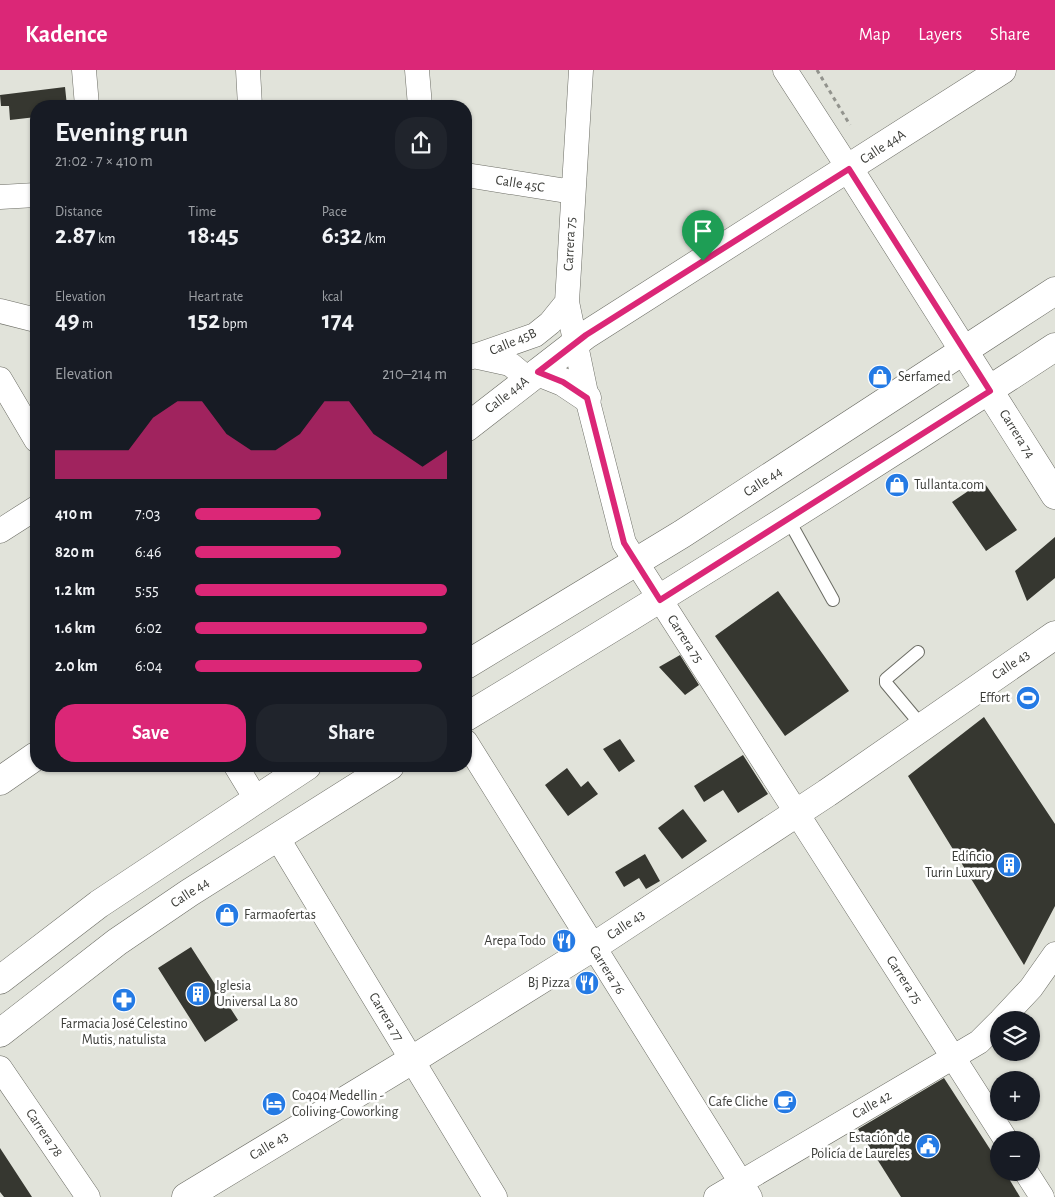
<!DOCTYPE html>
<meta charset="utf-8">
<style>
:root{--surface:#171b24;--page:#20242c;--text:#f1f3f6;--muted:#9ea1a6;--accent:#db2777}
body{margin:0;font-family:"Alegreya Sans",sans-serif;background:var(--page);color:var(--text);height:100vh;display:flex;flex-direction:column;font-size:19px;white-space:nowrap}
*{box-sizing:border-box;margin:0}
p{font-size:16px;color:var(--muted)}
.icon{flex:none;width:28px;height:28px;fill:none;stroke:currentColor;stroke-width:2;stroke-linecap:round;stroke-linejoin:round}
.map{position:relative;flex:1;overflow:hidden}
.details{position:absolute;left:30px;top:30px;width:442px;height:672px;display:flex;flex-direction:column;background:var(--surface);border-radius:20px;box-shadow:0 1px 4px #0004}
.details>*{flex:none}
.fabs{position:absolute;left:990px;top:941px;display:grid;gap:10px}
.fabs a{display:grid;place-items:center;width:50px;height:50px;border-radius:50%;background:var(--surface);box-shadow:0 1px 4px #0004;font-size:25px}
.pin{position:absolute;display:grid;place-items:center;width:42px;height:42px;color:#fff;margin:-51px -21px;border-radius:50% 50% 50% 0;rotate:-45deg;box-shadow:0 0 5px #0007}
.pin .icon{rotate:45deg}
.round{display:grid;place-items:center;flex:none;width:52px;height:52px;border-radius:20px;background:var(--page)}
.overview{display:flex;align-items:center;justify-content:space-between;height:85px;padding:0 25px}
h1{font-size:28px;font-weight:600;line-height:38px}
.stats{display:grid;grid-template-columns:repeat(3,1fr);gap:8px;height:85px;padding:5px 25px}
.stats div{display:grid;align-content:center}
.stats b{font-size:25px;font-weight:600}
.stats small{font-size:14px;font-weight:400}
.stats p{font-size:14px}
.chart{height:140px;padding:10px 25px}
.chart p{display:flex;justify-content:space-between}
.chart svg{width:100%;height:90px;margin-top:5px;fill:var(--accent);opacity:.7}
.primary-button{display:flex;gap:10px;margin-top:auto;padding:10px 25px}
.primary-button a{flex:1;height:58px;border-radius:20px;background:var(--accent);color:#fff;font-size:20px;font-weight:600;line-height:58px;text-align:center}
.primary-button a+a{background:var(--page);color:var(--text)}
ul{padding:0 25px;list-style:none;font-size:16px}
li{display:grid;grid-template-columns:80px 60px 1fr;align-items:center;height:38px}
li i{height:12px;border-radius:6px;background:var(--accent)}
header{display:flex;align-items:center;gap:30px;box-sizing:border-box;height:70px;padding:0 25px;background:var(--accent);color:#fff}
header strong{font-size:24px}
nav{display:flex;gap:28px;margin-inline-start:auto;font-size:18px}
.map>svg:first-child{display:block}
</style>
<header>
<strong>Kadence</strong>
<nav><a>Map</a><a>Layers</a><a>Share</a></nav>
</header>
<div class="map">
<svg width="1055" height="1127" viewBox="0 0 1055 1127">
<rect width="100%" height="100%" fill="#e1e3da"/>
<!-- building -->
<path fill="#363730" d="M65 17 67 36H36V47L10 50 9 36H1L0 25Z
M983 411 1017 460 986 481 952 432Z
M1055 467V508L1027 531 1015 501Z
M778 521 849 621 785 666 715 566Z
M680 585 699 615 685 625 659 597Z
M984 647 1055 754V836L1024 895 908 706Z
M620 669 635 691 619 702 603 679Z
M743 685 768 724 738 743 723 720 704 732 694 716Z
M567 698 581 717 588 711 598 724 568 746 545 715Z
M683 739 707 771 682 789 658 758Z
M645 784 660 811 646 819 639 808 624 817 615 802Z
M191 877 238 950 205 972 158 898Z
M944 1008 999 1093V1102H1005L1020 1127H901L858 1059Z
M0 1078 32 1127H4L0 1122Z"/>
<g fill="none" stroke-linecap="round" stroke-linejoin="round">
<!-- service casing -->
<g stroke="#6c6d65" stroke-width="14">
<path id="service" d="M788 449 833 530
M918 582 886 609V613L922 656"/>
</g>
<!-- minor casing -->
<g stroke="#6c6d65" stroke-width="25">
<path id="minor" d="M84 0 87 36
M248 0 250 36
M417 0 420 36
M581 0 567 232 587 328 624 473 1006 1070
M785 0 849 99
M466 105 573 122
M0 127 36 125
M0 241 36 250
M478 287 510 294 528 309
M466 289 535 265 550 253 567 232
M0 309 36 370
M0 461 36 438
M466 672 750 1127
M236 696 256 729
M277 767 495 1127
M1001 950 1031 918 1055 884
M0 998 88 1127
M1026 1102 1042 1127
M716 1127 979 972 999 952"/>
</g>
<!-- tertiary casing -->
<g stroke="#6c6d65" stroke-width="29">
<path id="tertiary" d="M849 99 1055 425
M538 302 563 312 587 328
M466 358 586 265 1002 0
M0 711 36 686
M186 1127 412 990 593 877 827 723 1055 565"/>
</g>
<!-- secondary casing -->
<g stroke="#6c6d65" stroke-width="29">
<path id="secondary" d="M466 595 682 464 1055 221
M466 647C665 527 861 404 1055 277
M0 910 99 834 307 696
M0 963 117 872 189 823 390 696"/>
</g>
<!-- path -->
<path stroke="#92938d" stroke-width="3" stroke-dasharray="4 4" stroke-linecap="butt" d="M817 0 850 55"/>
<!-- service -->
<use href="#service" stroke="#fff" stroke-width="12"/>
<!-- minor -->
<use href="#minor" stroke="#fff" stroke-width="24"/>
<!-- tertiary -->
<use href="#tertiary" stroke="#fff" stroke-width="28"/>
<!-- secondary -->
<use href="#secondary" stroke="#fff" stroke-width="28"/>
</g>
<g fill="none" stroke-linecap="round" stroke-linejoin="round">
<!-- route casing -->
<g stroke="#fff" stroke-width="10">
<path id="route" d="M849 99 990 321 660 530 624 473 587 328 563 312 538 302 586 265Z"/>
</g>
<!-- route -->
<use href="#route" stroke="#db2777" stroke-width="6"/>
</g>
<!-- icons -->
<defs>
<g id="shop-disc" transform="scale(1.25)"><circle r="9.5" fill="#247ae4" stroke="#fff"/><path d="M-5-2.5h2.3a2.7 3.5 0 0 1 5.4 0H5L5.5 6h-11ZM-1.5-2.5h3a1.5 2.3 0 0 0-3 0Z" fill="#fff"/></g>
<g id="stadium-disc" transform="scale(1.25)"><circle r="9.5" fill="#247ae4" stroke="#fff"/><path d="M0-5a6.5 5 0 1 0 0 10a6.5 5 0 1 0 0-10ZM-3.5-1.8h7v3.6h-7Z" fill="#fff"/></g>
<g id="building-disc" transform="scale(1.25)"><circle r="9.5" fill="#247ae4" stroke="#fff"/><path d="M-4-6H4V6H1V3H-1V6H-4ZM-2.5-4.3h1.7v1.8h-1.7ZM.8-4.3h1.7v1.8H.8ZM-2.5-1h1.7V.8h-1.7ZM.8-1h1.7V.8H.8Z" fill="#fff"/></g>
<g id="restaurant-disc" transform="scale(1.25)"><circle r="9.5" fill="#247ae4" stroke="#fff"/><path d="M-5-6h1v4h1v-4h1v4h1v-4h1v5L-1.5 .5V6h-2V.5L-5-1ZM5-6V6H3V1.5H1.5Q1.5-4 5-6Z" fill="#fff"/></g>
<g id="pharmacy-disc" transform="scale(1.25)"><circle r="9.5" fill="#247ae4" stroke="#fff"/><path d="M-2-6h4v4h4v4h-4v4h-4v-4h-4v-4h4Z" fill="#fff"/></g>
<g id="cafe-disc" transform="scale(1.25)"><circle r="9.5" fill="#247ae4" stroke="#fff"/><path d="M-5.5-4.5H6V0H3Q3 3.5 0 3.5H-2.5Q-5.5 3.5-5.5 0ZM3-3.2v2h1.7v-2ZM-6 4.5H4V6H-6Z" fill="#fff"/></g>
<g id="hotel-disc" transform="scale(1.25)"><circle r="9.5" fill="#247ae4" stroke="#fff"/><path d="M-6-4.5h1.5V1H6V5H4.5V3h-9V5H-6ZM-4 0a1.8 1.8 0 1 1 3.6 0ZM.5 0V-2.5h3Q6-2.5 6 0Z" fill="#fff"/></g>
<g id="civic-disc" transform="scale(1.25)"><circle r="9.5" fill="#247ae4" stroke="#fff"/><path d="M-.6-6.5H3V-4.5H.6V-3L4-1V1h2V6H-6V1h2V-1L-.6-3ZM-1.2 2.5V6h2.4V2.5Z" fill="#fff"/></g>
</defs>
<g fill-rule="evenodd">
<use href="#shop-disc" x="880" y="307"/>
<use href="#shop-disc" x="897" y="415"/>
<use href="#stadium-disc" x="1028" y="628"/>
<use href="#building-disc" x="1009" y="795"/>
<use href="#shop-disc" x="227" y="845"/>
<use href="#restaurant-disc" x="564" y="871"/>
<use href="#restaurant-disc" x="587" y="913"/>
<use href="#building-disc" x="198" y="924"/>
<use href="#pharmacy-disc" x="124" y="930"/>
<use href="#cafe-disc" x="785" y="1032"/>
<use href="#hotel-disc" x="274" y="1034"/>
<use href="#civic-disc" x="928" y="1076"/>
</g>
<g text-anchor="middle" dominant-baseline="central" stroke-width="5" stroke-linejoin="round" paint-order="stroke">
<!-- street labels -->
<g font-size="14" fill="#3b3c38" stroke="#fff">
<text transform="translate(883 77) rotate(-33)">Calle 44A</text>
<text transform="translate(520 114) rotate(9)">Calle 45C</text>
<text transform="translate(570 174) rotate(-87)">Carrera 75</text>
<text transform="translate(513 272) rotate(-23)">Calle 45B</text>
<text transform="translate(507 325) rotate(-38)">Calle 44A</text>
<text transform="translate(1017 364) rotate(58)">Carrera 74</text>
<text transform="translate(763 412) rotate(-33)">Calle 44</text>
<text transform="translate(685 569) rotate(57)">Carrera 75</text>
<text transform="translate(1011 595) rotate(-34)">Calle 43</text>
<text transform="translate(190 823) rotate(-33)">Calle 44</text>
<text transform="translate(626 855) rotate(-34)">Calle 43</text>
<text transform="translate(607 900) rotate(58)">Carrera 76</text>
<text transform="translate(904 910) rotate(57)">Carrera 75</text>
<text transform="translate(386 947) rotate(59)">Carrera 77</text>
<text transform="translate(872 1035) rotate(-30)">Calle 42</text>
<text transform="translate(44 1063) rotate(56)">Carrera 78</text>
<text transform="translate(269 1076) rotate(-31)">Calle 43</text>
</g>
<!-- poi labels -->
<g font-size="14" fill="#3b3c38" stroke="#fff" text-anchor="end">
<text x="898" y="307" text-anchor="start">Serfamed</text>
<text x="914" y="415" text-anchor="start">Tullanta.com</text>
<text x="1010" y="628">Effort</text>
<text x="992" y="787">Edificio<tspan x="992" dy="16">Turin Luxury</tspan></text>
<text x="244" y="845" text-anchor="start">Farmaofertas</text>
<text x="546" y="871">Arepa Todo</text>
<text x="570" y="913">Bj Pizza</text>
<text x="216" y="916" text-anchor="start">Iglesia<tspan x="216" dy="16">Universal La 80</tspan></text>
<text x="124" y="954" text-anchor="middle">Farmacia José Celestino<tspan x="124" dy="16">Mutis, natulista</tspan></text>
<text x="292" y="1026" text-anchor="start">Co404 Medellin -<tspan x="292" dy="16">Coliving-Coworking</tspan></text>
<text x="768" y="1032">Cafe Cliche</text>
<text x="910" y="1068">Estación de<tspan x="910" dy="16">Policía de Laureles</tspan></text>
</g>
</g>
</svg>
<div class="fabs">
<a><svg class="icon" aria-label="layers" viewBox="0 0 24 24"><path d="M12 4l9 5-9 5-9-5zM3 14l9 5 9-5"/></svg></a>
<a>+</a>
<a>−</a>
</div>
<div class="pin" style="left:703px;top:191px;background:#1e9e55"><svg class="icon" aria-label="arrive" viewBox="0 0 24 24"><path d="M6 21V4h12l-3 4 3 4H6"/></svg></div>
<section class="details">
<div class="overview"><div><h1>Evening run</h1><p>21:02 · 7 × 410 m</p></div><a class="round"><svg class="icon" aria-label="share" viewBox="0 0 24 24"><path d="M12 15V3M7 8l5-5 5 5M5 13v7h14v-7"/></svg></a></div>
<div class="stats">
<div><p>Distance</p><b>2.87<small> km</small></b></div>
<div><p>Time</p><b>18:45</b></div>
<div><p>Pace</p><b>6:32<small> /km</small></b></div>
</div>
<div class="stats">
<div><p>Elevation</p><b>49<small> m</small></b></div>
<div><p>Heart rate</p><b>152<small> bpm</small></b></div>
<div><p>kcal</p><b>174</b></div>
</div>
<div class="chart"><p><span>Elevation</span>210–214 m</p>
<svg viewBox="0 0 160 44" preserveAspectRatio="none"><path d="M0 44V30L10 30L20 30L30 30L40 14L50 6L60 6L70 22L80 30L90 30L100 22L110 6L120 6L130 22L140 30L150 38L160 30V44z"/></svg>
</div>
<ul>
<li><b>410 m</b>7:03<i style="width:50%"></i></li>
<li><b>820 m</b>6:46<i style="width:58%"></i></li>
<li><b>1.2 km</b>5:55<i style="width:100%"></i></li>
<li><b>1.6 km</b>6:02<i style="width:92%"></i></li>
<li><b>2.0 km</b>6:04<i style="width:90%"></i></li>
</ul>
<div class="primary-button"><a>Save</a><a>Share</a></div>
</section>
</div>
